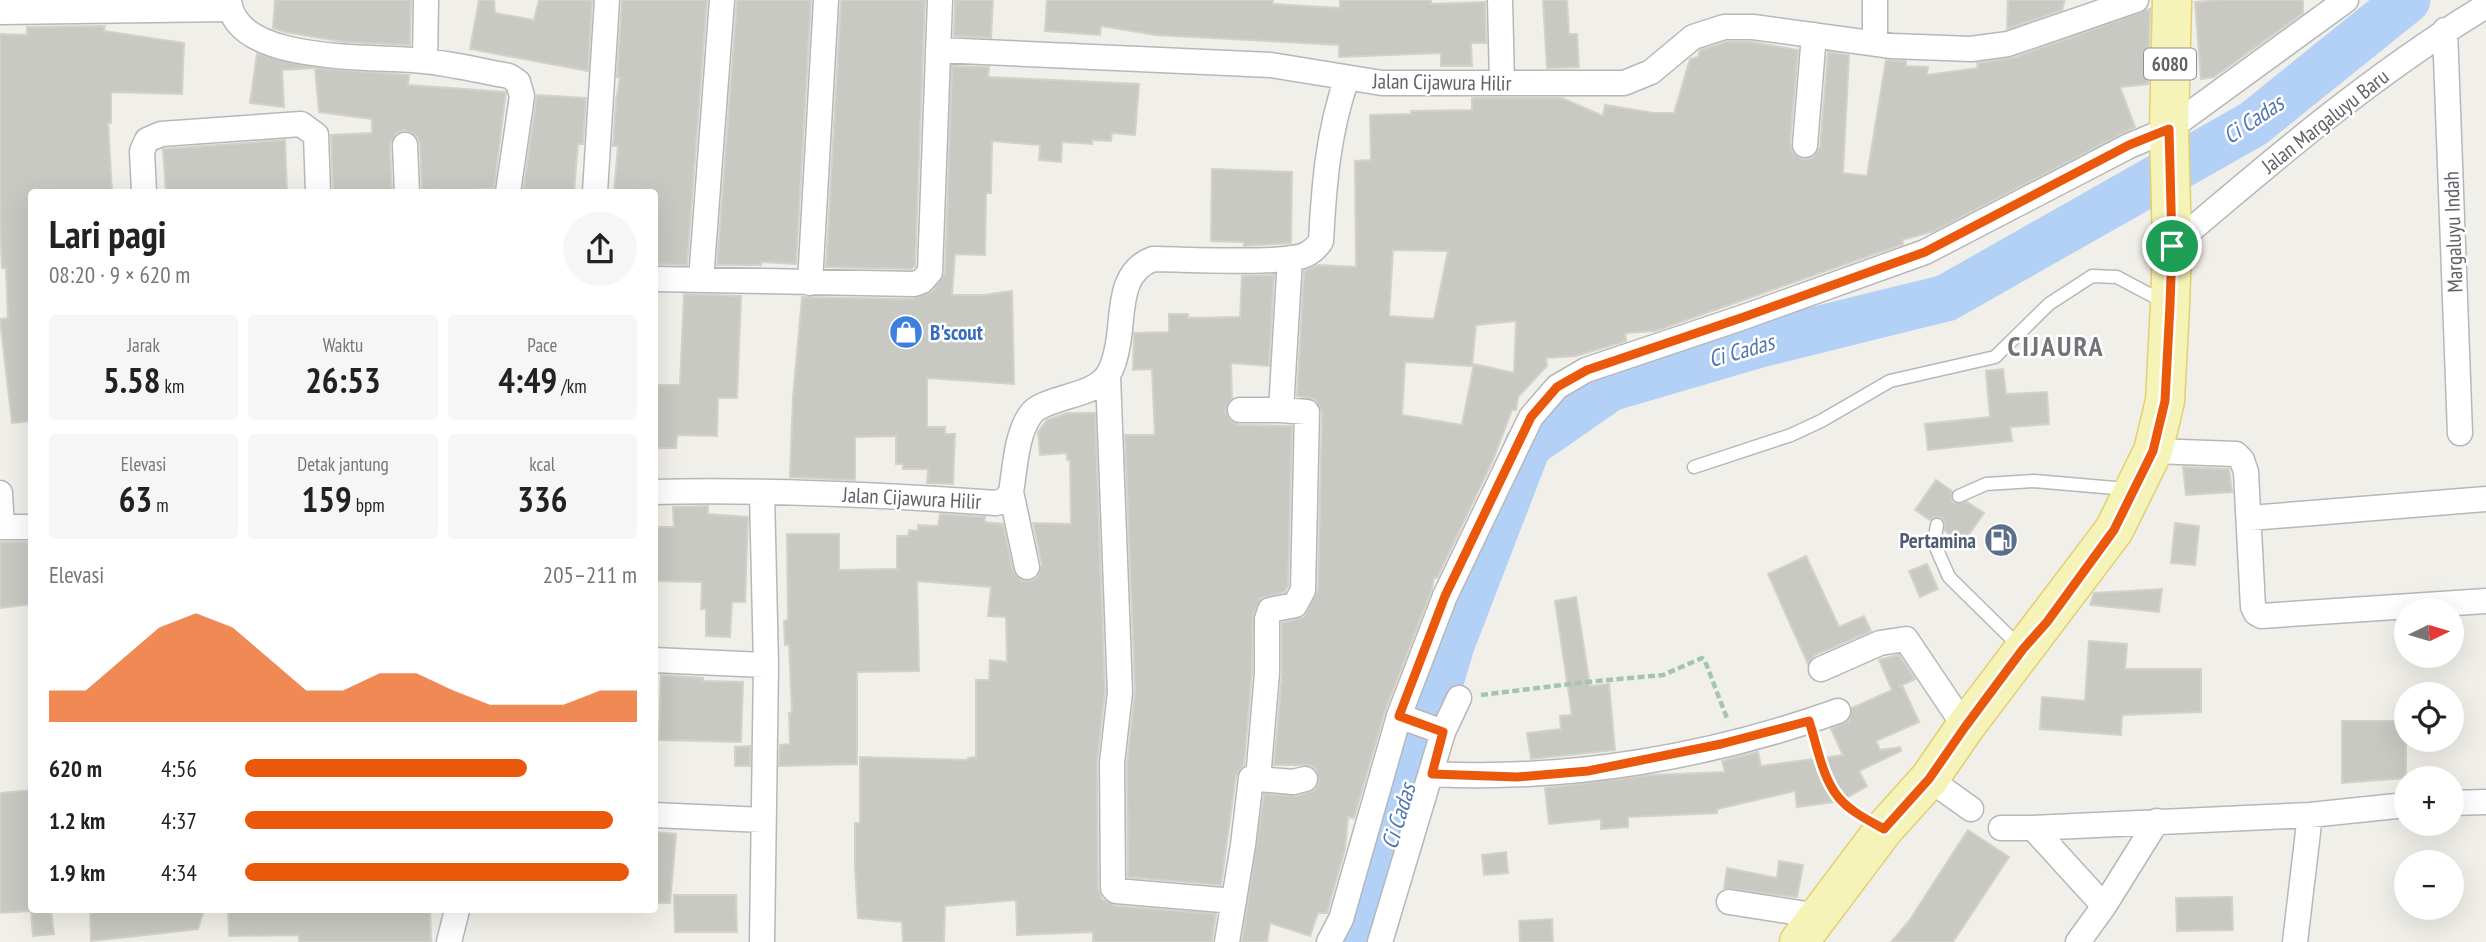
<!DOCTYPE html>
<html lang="id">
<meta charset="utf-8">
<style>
:root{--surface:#fff;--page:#f6f6f6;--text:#222;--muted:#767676;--accent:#ea580c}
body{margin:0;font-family:"PT Sans Narrow",sans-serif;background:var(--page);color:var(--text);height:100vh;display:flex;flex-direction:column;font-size:26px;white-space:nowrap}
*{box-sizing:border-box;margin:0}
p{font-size:23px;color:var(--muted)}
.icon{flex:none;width:38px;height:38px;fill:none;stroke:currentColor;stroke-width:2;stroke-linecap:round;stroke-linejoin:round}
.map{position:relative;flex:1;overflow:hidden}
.drawer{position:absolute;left:28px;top:189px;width:630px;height:724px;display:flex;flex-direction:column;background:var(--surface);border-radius:7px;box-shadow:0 7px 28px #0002}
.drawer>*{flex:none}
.needle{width:46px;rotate:85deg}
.fabs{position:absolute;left:2394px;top:598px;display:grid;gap:14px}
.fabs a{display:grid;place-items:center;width:70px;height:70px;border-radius:50%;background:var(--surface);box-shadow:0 7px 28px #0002;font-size:35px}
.pin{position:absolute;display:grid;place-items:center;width:60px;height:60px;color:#fff;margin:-30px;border:4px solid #fff;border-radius:50%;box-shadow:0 2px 7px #0007}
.round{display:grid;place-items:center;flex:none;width:74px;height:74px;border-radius:37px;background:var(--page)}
.headline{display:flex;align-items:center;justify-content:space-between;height:119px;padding:0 21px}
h1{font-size:38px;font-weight:700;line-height:52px}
.metrics{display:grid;grid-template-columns:repeat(3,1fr);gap:10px;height:119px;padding:7px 21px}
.metrics div{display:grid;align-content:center;border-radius:7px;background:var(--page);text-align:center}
.metrics b{font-size:35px;font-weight:700}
.metrics small{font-size:19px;font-weight:400}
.metrics p{font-size:19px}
.chart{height:196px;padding:14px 21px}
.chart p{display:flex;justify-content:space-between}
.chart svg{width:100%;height:126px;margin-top:7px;fill:var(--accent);opacity:.7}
ul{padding:0 21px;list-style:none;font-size:23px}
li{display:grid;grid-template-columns:112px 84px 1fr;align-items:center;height:52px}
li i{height:18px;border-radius:9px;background:var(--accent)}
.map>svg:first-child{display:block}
</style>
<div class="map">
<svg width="2486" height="942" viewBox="0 0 2486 942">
<rect width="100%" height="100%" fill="#f0efe9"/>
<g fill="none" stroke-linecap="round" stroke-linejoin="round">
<!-- river -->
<path stroke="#b3d1f6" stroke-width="47" d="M1359 942 1390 853 1451 645 1528 445 1610 388 1760 344 1946 298 2253 124 2407 0"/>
</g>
<!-- building -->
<path fill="#c9c9c3" stroke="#d4d2c8" stroke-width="2" fill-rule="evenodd" d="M275 0H411L410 45 344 42 285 32 273 28Z
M479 0H494L495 13 534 20 539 0H592L588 71 470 49Z
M622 0H707L687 265 654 264V192H614L618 146H613L616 100 620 78 617 77Z
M737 0H811L796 264 761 262V265H717Z
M841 0H925L915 266 911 269 826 267Z
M955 0H993L991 38 954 36Z
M1047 0H1273V4L1340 8V0H1431V4L1485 2 1486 43H1471L1472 66H1441V53L1339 57V45L1156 35 1101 26 1100 35 1045 31Z
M1543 0H1567L1569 34H1577L1579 67 1547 68Z
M2008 0H2065L2062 10 2007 29Z
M2224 0H2303V13L2214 77 2201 79 2195 2Z
M2150 9 2148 84 2120 87 2135 127 1934 231 1902 240 1903 244 1655 331 1625 333 1626 341 1576 356 1546 358 1547 366 1518 397 1516 410H1512L1493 460 1437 578 1434 577 1432 589 1385 711 1354 818 1348 817 1345 849 1327 913H1318L1310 936 1270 923 1267 942H1242L1264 794 1297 796 1315 790 1319 782 1316 769 1310 765H1274L1282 674V623L1304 617 1318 590 1322 412 1315 399 1297 396 1304 271 1318 265 1356 267 1355 161 1371 160 1370 115 1411 114V111L1472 110V98H1562L1603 116 1605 105 1654 113H1674L1690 59 1698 57 1700 50 1726 42H1752L1798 50 1790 144 1792 152 1803 160 1812 158 1820 147 1828 52 1849 55 1843 173 1867 176 1886 60 1906 61V66L1928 67 1927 75 1978 68 1977 63 2013 58ZM1393 250 1448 251 1434 319 1389 316ZM1516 321 1514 373 1474 364 1462 425 1402 415 1405 362 1472 366 1476 325Z
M105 26 104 31 184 43 182 94 111 92V123H108L112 192H32V421L12 423 0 319 8 318 6 268H2L0 225V34L27 35V27Z
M257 54 314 68 282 70 284 107 250 103Z
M952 66 989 67 988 77 1139 84 1135 135 1112 133 1111 141 1092 140V144L1062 142 1061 162 1039 160 1040 145 992 141 991 193H986L985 255 955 254 952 295H984L1012 291 1014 384 927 378V427H945V434H955L953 484 927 483 928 469H903V464H896V436L855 437V480L790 477 793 397 802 297 914 299 933 291 945 273Z
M315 68 409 75 408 85 506 92 494 188 454 192H438V189L422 191 420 144 417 136 405 130 396 133 390 145 392 192H333L331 135 372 133V119L319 112Z
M537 95 586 98 583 144H578L574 192H523Z
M285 140 287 192H166L163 149Z
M1212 169 1292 172 1291 243 1244 246V242L1211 241Z
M1274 275 1269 366 1231 363 1232 398 1225 411 1232 422 1239 425 1292 426 1288 586 1285 592 1261 598 1253 615 1252 672 1244 765 1236 776 1221 885 1128 877 1127 764 1135 691 1125 435H1155L1152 369 1133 370 1134 333 1169 332V314H1188V318L1240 317 1242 276Z
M684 294 741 296 737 398H718L717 436 677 435 676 448H654V385H680Z
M2003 369 2006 394 2047 392 2049 424 2010 427 2012 441 1928 450 1925 424 1990 417 1986 371Z
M1067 413H1095L1105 691 1097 763 1098 889 1102 899 1115 906 1216 914 1212 942H1093V932L1017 935 1016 900 945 906 944 942H903L902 922 858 918 855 869V823H860V757L969 760 968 758 976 757V680H989L990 660 1007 662 1006 617 988 616 991 587 917 581 919 671 857 672V764L779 766 780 745 790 744 789 713H792L789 644 785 645 784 621 788 620 787 534H839V570L897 569V536H908L909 530 918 531V525L938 526 940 514 985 517 984 522 1003 524 1013 571 1022 581H1031L1037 578 1042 565 1033 523 1071 524 1070 460H1067V453L1040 455 1038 432 1047 420Z
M2183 467 2229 469 2232 492 2186 495Z
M1936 480 1952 491 1951 499 1954 503 1967 502 1984 513 1962 544 1945 531V523L1942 518 1935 517 1930 520 1915 510Z
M708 506V514L748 517 745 602H732L730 637 706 636V609H701L702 582 654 581V527H674L673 507Z
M2175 523 2199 526 2195 565 2171 563Z
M0 542H32V604L0 608Z
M1806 556 1839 627 1864 616 1871 631 1815 655 1808 664 1768 574Z
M1927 564 1938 589 1920 597 1909 571Z
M2162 589 2159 612 2090 605 2094 593Z
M1576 597 1590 686 1609 684 1615 750 1531 759 1527 733 1561 729 1560 716 1572 715 1555 601Z
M2089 641 2127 644 2125 669H2201V712L2122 715 2121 735 2040 729 2042 697 2085 701Z
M1899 655 1915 679 1898 687 1902 685 1919 722 1876 741 1880 750 1900 747 1901 751 1859 771 1867 786 1841 801 1797 807 1795 791 1717 809V813L1628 817V827L1601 829V819L1549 824 1545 788 1651 775 1725 772 1722 761 1758 752 1761 766 1843 755 1831 729 1849 721 1852 708 1892 690 1879 660Z
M661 675 703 678V681L743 682 741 742 659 740Z
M2342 721H2406V778L2342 783Z
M750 746V766H735V747Z
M32 790V910H51L54 934 33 936 31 911 0 913V793Z
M1968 830 2009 857 1953 942H1891L1909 921Z
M654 832 676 834 670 903H654Z
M1506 852 1508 873 1484 875 1482 855Z
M1779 861 1803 865 1797 897 1724 888 1727 868 1777 878Z
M674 895H736L737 932H675Z
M2232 897 2233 930 2177 931 2176 898Z
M90 910H204L198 929 91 941Z
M228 910H430L431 942H299V935L229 936Z
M1552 919 1553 942H1520L1519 921Z"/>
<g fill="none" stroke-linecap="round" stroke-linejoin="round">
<!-- service casing -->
<g stroke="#b6b7bb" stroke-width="15">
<path id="service" d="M1694 467 1791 435 1821 421 1890 381 1995 357 2049 304 2092 276 2117 277 2164 302
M1959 496 1986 484 2034 481 2127 489
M1937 525 1934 543 1949 577 2020 647"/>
</g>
<!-- minor casing -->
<g stroke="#b6b7bb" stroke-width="27">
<path id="minor" d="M229 0C234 66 377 55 424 61 453 64 481 71 509 76L518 82 522 96 508 192
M1500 0 1502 83
M0 12 229 9
M2445 30 2460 433
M1875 43V0
M938 50 1271 65 1382 83H1624L1651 72 1693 37 1724 27H1753L1892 46 1971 49 2008 44 2136 0
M425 61 426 0
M405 145 407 192
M1805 145 1814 35
M144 192 142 151 147 140 161 134 301 124 316 135 318 192
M595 192 607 0
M2172 246C2272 161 2373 74 2486 6
M654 279 914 284 922 281 930 272 940 0
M701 280 722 0
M810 283 826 0
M1108 376 1120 692 1112 763 1113 888 1116 891 1234 901
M1240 410H1281
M2153 451 2236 454 2242 460 2246 472 2253 607 2256 613 2261 616 2486 601
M654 492C768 489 883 495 996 503L1005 500 1011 492C1015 469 1016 434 1031 414 1036 407 1046 404 1054 401 1097 387 1112 389 1119 337 1123 308 1120 271 1153 259 1183 259 1282 265 1305 255 1312 252 1317 247 1321 241 1324 185 1328 132 1347 78
M1011 492 1027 567
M0 493 2 527
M762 493 766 665 762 942
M2250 518 2486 499
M0 527H32
M654 660 766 665
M1821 669 1880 643 1906 639 1965 727
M1399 716 1443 732
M1432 774C1568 781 1710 757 1838 711
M1258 779 1293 782 1305 779
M1929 779 1971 809
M2452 803 2486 802
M654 815 763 820
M2001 828H2033L2104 906 2157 821
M2033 828 2310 815 2406 805
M1729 902 1820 916
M449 942 457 910
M1227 942 1243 845 1251 778 1258 779 1267 673V619L1270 610 1295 605 1303 590 1307 412 1281 410 1290 258
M1329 942 1341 919 1399 716 1445 596 1531 417 1557 387 1586 370 1741 318 1925 252 2129 146 2169 129 2346 0
M1380 942 1443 732 1459 698
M2078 942 2104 906
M2295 942 2310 815"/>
</g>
<!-- primary casing -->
<g stroke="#e2cf70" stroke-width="41">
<path id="primary" d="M1799 942 1884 829 1929 779 1965 727 2114 530 2153 451 2165 401 2170 305 2172 246 2169 129 2172 0"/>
</g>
<!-- path -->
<path stroke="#a2c4b0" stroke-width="4.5" stroke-dasharray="7 3.5" stroke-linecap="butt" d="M1481 695 1586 682 1663 675 1702 658 1705 661 1728 721
M1816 742C1824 769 1831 799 1857 814"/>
<!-- service -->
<use href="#service" stroke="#fff" stroke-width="12"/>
<!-- minor -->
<use href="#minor" stroke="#fff" stroke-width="24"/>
<!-- primary -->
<use href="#primary" stroke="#f6f3b8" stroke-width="38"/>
</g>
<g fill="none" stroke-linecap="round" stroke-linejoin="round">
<!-- route casing -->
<g stroke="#fff" stroke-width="14">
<path id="route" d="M2169 129 2172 246 2170 305 2165 401 2153 451 2114 530 2047 622 2023 649 1965 727 1929 779 1884 829C1868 820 1851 812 1839 798 1822 778 1817 745 1809 721L1721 744 1588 771 1517 777 1432 774 1443 732 1399 716 1445 596 1531 417 1557 387 1587 370 1741 318 1925 252 2129 145Z"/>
</g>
<!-- route -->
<use href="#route" stroke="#ea580c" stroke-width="9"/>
</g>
<!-- icons -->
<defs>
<g id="shop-disc" transform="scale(1.75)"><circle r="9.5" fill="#3f7fe0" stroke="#fff"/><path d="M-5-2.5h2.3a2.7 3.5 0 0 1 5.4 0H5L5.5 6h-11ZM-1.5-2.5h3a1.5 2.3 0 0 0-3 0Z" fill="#fff"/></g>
<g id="fuel-disc" transform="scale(1.75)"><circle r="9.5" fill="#5c6f8a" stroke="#fff"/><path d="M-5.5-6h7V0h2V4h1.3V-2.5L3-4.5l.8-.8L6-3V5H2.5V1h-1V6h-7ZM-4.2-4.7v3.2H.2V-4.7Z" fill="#fff"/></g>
</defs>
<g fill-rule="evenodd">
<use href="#shop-disc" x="906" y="332"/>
<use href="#fuel-disc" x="2001" y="540"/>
</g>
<g text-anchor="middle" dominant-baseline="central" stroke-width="5" stroke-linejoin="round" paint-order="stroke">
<!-- shield labels -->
<rect fill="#fff" stroke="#909195" stroke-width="2" x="2144" y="48.5" width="52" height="31" rx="5"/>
<g font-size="19" font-weight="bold" fill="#606267">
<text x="2170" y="64">6080</text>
</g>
<!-- street labels -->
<g font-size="21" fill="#606267" stroke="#fff">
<text transform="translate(1442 82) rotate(1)">Jalan Cijawura Hilir</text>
<text transform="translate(2325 121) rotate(-38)">Jalan Margaluyu Baru</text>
<text transform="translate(2453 232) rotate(-92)">Margaluyu Indah</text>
<text transform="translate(912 498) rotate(3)">Jalan Cijawura Hilir</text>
</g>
<!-- shop labels -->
<g font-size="21" font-weight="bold" fill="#366cbe" stroke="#fff" text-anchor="start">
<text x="930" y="332">B'scout</text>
</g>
<!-- service labels -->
<g font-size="21" font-weight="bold" fill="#4e5e75" stroke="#fff" text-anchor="end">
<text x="1976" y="540">Pertamina</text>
</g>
<!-- water labels -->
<g font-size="23" font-style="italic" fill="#5476af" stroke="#fff">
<text transform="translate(2253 119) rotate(-34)">Ci Cadas</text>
<text transform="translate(1741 350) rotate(-16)">Ci Cadas</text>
<text transform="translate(1398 816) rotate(-73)">Ci Cadas</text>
</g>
<!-- district labels -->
<g font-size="28" font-weight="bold" letter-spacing="2" fill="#717479" stroke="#fff">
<text x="2056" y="345">CIJAURA</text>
</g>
</g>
</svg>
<div class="fabs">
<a><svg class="needle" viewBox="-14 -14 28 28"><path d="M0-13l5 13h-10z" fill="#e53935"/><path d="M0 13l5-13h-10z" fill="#767676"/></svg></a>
<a><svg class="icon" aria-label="locate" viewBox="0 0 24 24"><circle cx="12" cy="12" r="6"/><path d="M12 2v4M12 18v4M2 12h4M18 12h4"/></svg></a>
<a>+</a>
<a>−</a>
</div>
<div class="pin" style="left:2172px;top:246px;background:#1e9e55"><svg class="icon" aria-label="arrive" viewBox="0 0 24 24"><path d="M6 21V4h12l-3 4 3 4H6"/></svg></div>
<section class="drawer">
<div class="headline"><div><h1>Lari pagi</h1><p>08:20 · 9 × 620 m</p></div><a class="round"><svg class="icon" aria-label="share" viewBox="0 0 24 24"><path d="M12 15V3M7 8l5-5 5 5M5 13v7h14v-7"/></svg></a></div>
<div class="metrics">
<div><p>Jarak</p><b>5.58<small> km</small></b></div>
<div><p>Waktu</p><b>26:53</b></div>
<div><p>Pace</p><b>4:49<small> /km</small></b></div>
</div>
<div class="metrics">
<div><p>Elevasi</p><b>63<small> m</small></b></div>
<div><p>Detak jantung</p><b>159<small> bpm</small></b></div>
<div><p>kcal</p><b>336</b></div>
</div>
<div class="chart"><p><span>Elevasi</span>205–211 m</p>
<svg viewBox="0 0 160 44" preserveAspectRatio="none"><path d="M0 44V33L10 33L20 22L30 11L40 6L50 11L60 22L70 33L80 33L90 27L100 27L110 33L120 38L130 38L140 38L150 33L160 33V44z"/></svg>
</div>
<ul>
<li><b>620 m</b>4:56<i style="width:72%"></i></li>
<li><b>1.2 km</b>4:37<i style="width:94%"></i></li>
<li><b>1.9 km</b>4:34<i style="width:98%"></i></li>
</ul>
</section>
</div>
